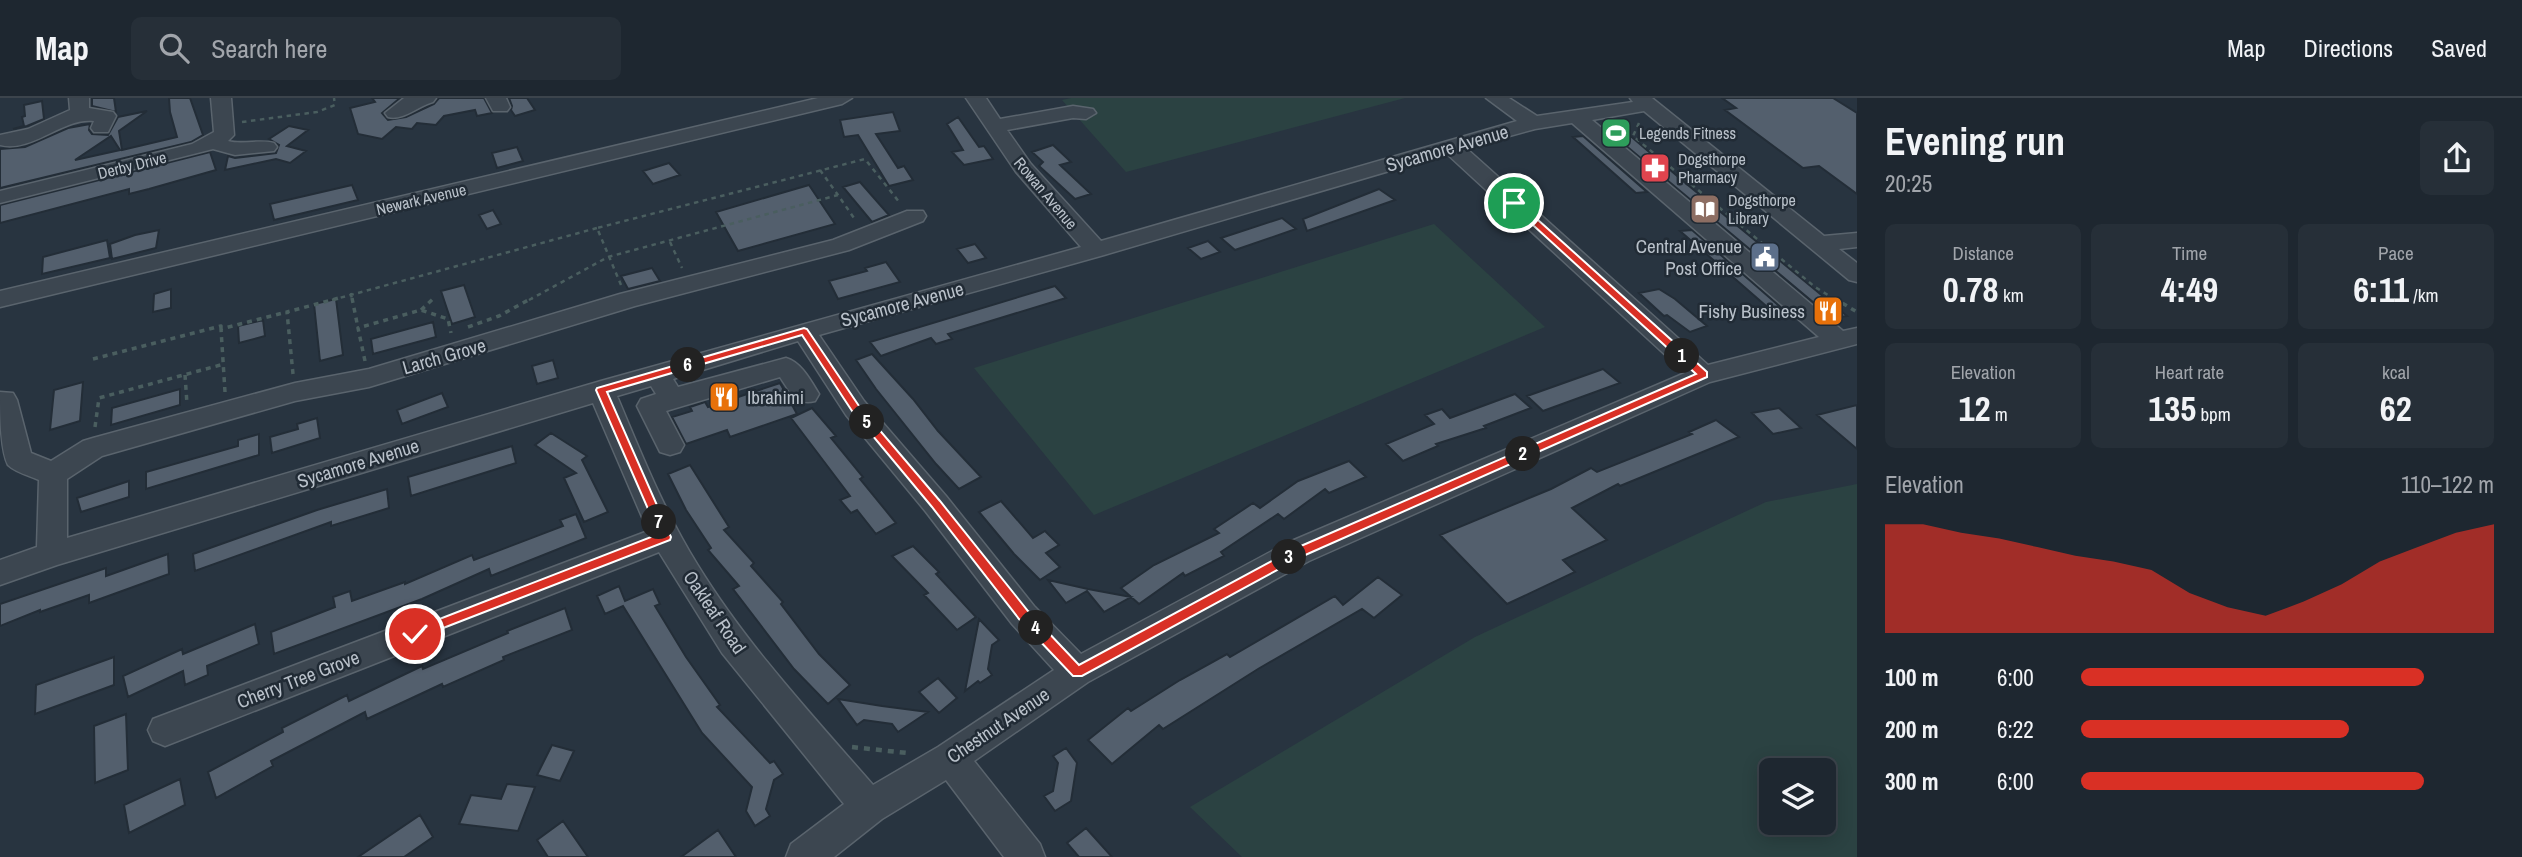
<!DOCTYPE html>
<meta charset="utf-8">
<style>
:root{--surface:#1e2730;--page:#262f38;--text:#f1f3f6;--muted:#a1a5ab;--line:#3c444c;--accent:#d93025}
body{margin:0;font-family:"Archivo Narrow",sans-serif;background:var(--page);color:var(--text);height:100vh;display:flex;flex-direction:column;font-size:26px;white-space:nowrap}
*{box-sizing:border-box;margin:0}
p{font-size:23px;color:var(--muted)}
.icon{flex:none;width:38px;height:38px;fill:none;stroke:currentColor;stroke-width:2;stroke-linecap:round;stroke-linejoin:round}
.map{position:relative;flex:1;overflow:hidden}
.side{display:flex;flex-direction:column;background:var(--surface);width:665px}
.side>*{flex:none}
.controls{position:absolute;left:1759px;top:660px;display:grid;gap:14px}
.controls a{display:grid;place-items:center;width:77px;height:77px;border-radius:10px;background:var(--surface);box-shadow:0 4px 18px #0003,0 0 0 2px var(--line);font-size:35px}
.pin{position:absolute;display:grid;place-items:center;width:60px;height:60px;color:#fff;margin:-30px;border:4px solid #fff;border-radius:50%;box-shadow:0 2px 7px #0007}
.km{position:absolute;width:35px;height:35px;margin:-18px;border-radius:50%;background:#222;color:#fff;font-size:19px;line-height:35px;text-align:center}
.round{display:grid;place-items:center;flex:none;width:74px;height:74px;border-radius:10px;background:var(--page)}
.head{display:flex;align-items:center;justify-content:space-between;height:119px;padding:0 28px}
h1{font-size:38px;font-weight:800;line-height:52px}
.metrics{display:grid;grid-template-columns:repeat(3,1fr);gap:10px;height:119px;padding:7px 28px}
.metrics div{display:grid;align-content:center;border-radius:10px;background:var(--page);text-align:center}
.metrics b{font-size:35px;font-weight:800}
.metrics small{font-size:19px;font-weight:400}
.metrics p{font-size:19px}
.chart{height:196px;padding:14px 28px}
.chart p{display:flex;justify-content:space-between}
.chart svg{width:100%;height:126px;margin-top:7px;fill:var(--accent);opacity:.7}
ul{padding:0 28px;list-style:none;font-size:23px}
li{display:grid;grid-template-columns:112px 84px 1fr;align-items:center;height:52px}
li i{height:18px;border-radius:9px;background:var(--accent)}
header{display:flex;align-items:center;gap:42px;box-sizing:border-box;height:98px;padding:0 35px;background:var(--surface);border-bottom:2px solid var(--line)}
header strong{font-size:33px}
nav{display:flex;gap:38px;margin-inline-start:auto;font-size:24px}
.search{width:490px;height:63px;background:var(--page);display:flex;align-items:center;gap:18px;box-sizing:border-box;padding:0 24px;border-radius:10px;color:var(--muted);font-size:26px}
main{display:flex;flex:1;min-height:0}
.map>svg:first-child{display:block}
</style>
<header>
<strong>Map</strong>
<div class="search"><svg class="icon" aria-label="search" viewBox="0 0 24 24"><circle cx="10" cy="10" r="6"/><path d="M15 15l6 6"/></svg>Search here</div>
<nav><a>Map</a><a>Directions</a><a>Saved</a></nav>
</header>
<main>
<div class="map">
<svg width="1857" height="759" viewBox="0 0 1857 759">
<rect width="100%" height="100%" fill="#283440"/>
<!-- green -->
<path fill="#2b4242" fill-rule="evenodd" d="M1071 0H1405L1126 74 1062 2Z
M1434 126 1545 229 1094 417 974 270Z
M1857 386V759H1242L1190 709 1475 539 1766 404ZM1771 672H1824V724H1771Z"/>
<!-- building -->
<path fill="#535f6d" stroke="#232d37" stroke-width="2" fill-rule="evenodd" d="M92 0H114L116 14 92 8Z
M169 0H190L203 37 191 44 0 90V51L25 49 68 30 90 26 89 32 92 36 108 37 118 19 147 13 119 33 122 52 177 39 170 14ZM111 38 120 52 75 62Z
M372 0H400L382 15 388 22 406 19 434 6 439 0H484L492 15 477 18 475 12 444 18 436 27 417 25 412 31 396 29 382 41 358 36 350 10 375 4Z
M509 0H527L535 12 515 18 511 12 512 8Z
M1722 0H1833L1857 15V96L1819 68 1803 70 1725 12 1736 10Z
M42 3 44 21 27 28 13 31 24 28 22 19 25 18 24 7Z
M893 14 900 33 876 36 898 70 904 68 913 82 889 88 858 37 844 39 840 22Z
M958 19 979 49 984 48 993 61 964 67 952 54 963 52 947 26Z
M289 28 308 32 287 48 306 53 290 65 276 61 225 72 228 58 235 60 276 55 279 47 269 41Z
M1620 29 1683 83 1847 218 1832 220 1606 31Z
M1583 38 1647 94 1636 95 1573 39Z
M1053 47 1071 64 1060 67 1091 96 1075 101 1039 68 1043 64 1032 54Z
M517 49 523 63 497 70 492 55Z
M210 54 216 72 149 91 129 96V91L0 125V107Z
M669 65 680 77 653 86 643 73Z
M860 84 874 100 889 117 872 124 843 89Z
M352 87 358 102 274 122 270 106Z
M809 87 835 126 738 153 716 114Z
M1379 91 1395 102 1307 133 1303 121Z
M493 112 501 126 487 131 479 117Z
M1282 120 1296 131 1235 152 1221 140Z
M159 132 156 150 112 161 110 146 135 137Z
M1692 132 1792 219 1781 221 1680 133Z
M107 142 110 160 42 176 43 159Z
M1208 143 1220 154 1201 161 1188 150Z
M975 146 986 160 968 165 957 151Z
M886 164 900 184 838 201 829 183 867 173 865 170Z
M652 170 660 183 628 191 621 178Z
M464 187 475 219 452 226 441 193Z
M1055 188 1066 200 948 236 952 241 936 246 931 240 881 258 870 244Z
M171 191V210L153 214 154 196Z
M1659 191 1675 201 1707 228 1690 234 1667 217 1664 218 1639 195Z
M336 201 343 257 320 263 314 206Z
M263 222 265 238 239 245 238 228Z
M433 224 436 239 373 256 371 241Z
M872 256 913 301 938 333 981 379 959 391 936 366 876 291 856 262Z
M553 262 558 280 537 286 532 268Z
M1603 271 1620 285 1543 313 1527 298Z
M83 284 80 323 50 332 54 292Z
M780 285 797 316 730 339 727 332 686 346 672 319 692 313 690 309 705 304 708 309Z
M180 291V307L111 327 112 310Z
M442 295 448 309 402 326 397 312Z
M1515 296 1531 310 1484 328 1486 330 1436 346 1438 348 1403 363 1386 346 1434 326 1425 317 1442 311 1450 320Z
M1857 307V351L1817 317Z
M812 310 836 338 831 340 863 379 860 381 896 425 876 436 857 412 851 415 840 402 850 398 791 320Z
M1779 310 1801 330 1773 336 1752 315Z
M317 320 320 340 272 355 270 339 298 331 297 326Z
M1716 322 1739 339 1620 388 1618 386 1572 410 1607 442 1563 462 1575 474 1507 506 1440 437 1551 391 1591 370 1597 374 1692 336 1689 334Z
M551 335 587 358 582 362 608 414 584 424 564 380 576 375 535 347Z
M259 336V357L146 391V374L238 348V342Z
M512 348 516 365 411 398 408 379Z
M1349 363 1366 379 1329 395 1325 391 1284 421 1278 416 1221 454 1224 458 1185 478 1183 475 1139 506 1121 490 1154 467 1219 435 1214 431 1253 405 1260 410 1298 383Z
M690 367 729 429 724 432 754 465 751 468 783 504 781 506 819 556 850 587 828 606 794 571 733 491 739 488 708 452 711 450 686 412 668 376Z
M129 383V399L81 414 77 400Z
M387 391 389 410 331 428V424L195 473 193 456 317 412Z
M1001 403 1033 440 1045 433 1059 447 1046 455 1060 469 1040 482 1014 456 979 414Z
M576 416 586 440 491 478 489 471 422 501 274 556 271 534 335 509 333 499 350 493 352 503 405 484V486L472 457 474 462 563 428 560 422Z
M913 448 939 474 936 476 976 519 957 532 924 497 928 495 892 458Z
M168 456 169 476 89 505V497L40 514V512L0 528V506L106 470V478Z
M1378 479 1402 497 1374 520 1362 511 1258 571 1163 631 1159 627 1112 666 1088 642 1128 610 1131 613 1180 582 1227 556 1230 559 1335 498 1343 507Z
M1048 482 1088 491 1131 499 1104 514 1087 493 1066 505Z
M619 488 625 503 653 491 660 506 655 508 686 559 720 607 717 609 770 665 774 663 783 676 774 682 766 711 770 718 755 728 746 713 752 689 702 635 623 508 605 516 597 498Z
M565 510 572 532 503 559 504 562 443 589 442 586 367 621 365 614 271 663 273 668 216 700 208 674 283 634 282 630 347 597 349 603 422 568 423 571 508 535 507 533Z
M979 521 999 542 992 547 988 571 992 577 980 585 978 583 965 593Z
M255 526 259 546 207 568 208 577 185 587 183 573 128 599 123 578 182 551 183 556Z
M114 559V587L35 616 36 587Z
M938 580 957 600 939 615 919 594Z
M838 601 882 608 928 614 898 634 892 626 864 622 857 627Z
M126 616 128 672 95 685 94 628Z
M552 647 574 653 560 683 537 677Z
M1066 650 1077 665 1071 703 1055 713 1044 698 1053 693 1058 665 1053 658Z
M180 681 185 707 129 735 124 707Z
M507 686 535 689 518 733 459 726 471 697 501 701Z
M420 717 433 739 404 759H358Z
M563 723 588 759H548L537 742Z
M1086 730 1112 759H1079L1067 745Z
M718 732 736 759H681Z"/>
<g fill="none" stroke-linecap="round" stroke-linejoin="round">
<!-- minor casing -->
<g stroke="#5a646d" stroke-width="3">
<path id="minor" d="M69 0H89V10L113 14 116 18 108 34H94L91 30 94 23C63 19 33 55 0 47V37L28 31 70 12Z
M211 0H231L234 37 228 43C243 47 259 41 274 45L277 49 274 53 235 57 213 51 0 105V93L192 46 214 34Z
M404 0H436L433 4C418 8 403 23 388 19L385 15Z
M486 0H506L510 9 507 13H493Z
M818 0H852L842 6 0 209V193Z
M966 0H986L1000 21 1073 8 1093 11 1096 15 1086 21 1073 20 1007 32 1031 66 1101 143 1517 23 1486 0H1509L1537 18 1633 4 1630 0H1652L1824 138 1857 135V149L1839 151 1857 165V184L1849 182 1644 13 1592 22 1843 233 1857 230V246L1710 284 1309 463 1088 584 974 663 1040 746 1045 759H1004L946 682 882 721 834 759H786L791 746 844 706 722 555 659 454 165 648 153 643 148 632 153 621 648 433 593 305 57 467 0 487V462L37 449 39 382C30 378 15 374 8 367 0 352 0 312 0 294L13 295 17 302 31 355 51 363 83 343 93 340 295 285 369 271 620 196 833 142 907 113H923L926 118 923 123 849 152 635 208 369 289 295 303 102 358 67 381V440L601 283 1081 149 1016 74ZM1572 25 1819 239 1708 267 1466 50 1535 31ZM1447 56 1685 275 1287 445 1081 556 1034 508 946 398 864 303 819 237 1104 157ZM798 243 846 317 926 414 1012 526 1054 572 938 649 873 687C811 616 746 546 697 466 664 413 641 355 617 298L651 288 656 296 641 301 637 308 660 354 670 357 680 354 684 347 666 313 780 279C790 294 796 308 815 303L819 296C811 283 801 264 786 260L678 289 673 281Z"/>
</g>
<!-- path-far2 -->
<path stroke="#4a5e5f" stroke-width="2.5" stroke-dasharray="4.5 4.5" stroke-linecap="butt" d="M242 24 317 14 335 7 334 0
M1639 25 1633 38 1815 189 1836 202
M820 72 838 97
M670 144 682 170
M621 187 597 130 865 61 900 105
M351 195 352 202
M332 202 597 130
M529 202 608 159 838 97 856 123"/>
<!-- path-far1 -->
<path stroke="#4a5e5f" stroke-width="3.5" stroke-dasharray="5 5" stroke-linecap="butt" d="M352 200 358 230
M1834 200 1857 214
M421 212 434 200
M468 229 499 218 532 200
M93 261 221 228V231
M365 263 358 230 421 212 448 221 451 235
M293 276 287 214 339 200
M185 277 187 306
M225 294 221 231 287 214
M95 329 99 300 224 266"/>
<!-- path -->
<path stroke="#4a5e5f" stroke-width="4.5" stroke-dasharray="6 6" stroke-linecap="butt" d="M852 649 907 655"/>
<!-- minor -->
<use href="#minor" fill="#3c4650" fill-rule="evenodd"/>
</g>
<!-- route -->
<path fill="#d93025" stroke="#fff" stroke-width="2" d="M1511 103H1517L1707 274V279L1303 458 1082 578H1073L1019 521 932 409 852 313 802 237 607 294 671 439 670 442 420 539 415 541 409 536 411 532 659 436 596 292 597 290 804 230 807 231 859 308 940 403 1028 513 1079 567 1294 451 1696 276 1511 107Z"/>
<!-- icons -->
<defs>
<g id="stadium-square" transform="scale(1.575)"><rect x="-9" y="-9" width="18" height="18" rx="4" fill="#2e9e5b" stroke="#212b35"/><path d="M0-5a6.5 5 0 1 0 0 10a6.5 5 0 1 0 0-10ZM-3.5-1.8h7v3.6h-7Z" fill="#fff"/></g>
<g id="pharmacy-square" transform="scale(1.575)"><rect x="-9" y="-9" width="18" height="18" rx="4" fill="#e0444e" stroke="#212b35"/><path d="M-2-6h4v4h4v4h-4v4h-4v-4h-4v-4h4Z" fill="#fff"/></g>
<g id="library-square" transform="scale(1.575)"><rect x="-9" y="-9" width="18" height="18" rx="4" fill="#8d6e63" stroke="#212b35"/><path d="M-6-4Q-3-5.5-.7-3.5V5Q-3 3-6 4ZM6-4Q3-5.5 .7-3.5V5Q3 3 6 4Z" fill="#fff"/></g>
<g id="civic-square" transform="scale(1.575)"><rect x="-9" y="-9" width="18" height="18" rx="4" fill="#5c6f8a" stroke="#212b35"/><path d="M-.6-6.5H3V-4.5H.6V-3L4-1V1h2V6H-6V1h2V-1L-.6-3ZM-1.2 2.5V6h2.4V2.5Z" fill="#fff"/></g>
<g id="restaurant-square" transform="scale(1.575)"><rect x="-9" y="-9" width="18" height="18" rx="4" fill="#e8710a" stroke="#212b35"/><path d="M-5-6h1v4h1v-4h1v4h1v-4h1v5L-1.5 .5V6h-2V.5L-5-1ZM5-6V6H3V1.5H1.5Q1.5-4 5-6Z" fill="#fff"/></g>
</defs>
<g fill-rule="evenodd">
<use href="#stadium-square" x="1616" y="35"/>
<use href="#pharmacy-square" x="1655" y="70"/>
<use href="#library-square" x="1705" y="111"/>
<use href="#civic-square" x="1765" y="159"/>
<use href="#restaurant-square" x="1828" y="213"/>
<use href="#restaurant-square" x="724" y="299"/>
</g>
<g text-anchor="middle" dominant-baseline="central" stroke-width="5" stroke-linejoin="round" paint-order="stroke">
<!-- far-poi labels -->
<g font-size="16" fill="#b9c1ca" stroke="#212b35" text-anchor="start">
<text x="1639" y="35">Legends Fitness</text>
<text x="1678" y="61">Dogsthorpe<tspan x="1678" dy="18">Pharmacy</tspan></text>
<text x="1728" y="102">Dogsthorpe<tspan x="1728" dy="18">Library</tspan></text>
</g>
<!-- far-street labels -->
<g font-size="16" fill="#b9c1ca" stroke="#212b35">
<text transform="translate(132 67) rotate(-14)">Derby Drive</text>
<text transform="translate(1046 95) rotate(50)">Rowan Avenue</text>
<text transform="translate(421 101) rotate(-13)">Newark Avenue</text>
</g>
<!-- street labels -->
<g font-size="19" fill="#b9c1ca" stroke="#212b35">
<text transform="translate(1447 50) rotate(-16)">Sycamore Avenue</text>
<text transform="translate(902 206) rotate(-15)">Sycamore Avenue</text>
<text transform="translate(444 258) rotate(-16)">Larch Grove</text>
<text transform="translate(358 365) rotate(-17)">Sycamore Avenue</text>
<text transform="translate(715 514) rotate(56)">Oakleaf Road</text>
<text transform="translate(298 581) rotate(-21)">Cherry Tree Grove</text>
<text transform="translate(998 627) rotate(-34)">Chestnut Avenue</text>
</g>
<!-- poi labels -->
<g font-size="19" fill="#b9c1ca" stroke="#212b35" text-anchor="end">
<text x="1742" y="148">Central Avenue<tspan x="1742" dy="22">Post Office</tspan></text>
<text x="1805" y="213">Fishy Business</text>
<text x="747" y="299" text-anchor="start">Ibrahimi</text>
</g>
</g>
</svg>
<div class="controls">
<a><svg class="icon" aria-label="layers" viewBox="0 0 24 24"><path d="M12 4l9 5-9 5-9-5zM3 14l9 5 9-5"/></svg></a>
</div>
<div class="pin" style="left:1514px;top:105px;background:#1e9e55"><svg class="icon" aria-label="arrive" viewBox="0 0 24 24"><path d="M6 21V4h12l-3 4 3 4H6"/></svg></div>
<div class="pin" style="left:415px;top:536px;background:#d93025"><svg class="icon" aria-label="check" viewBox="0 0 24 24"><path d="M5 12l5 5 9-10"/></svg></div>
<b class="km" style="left:1682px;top:258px">1</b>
<b class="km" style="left:1523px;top:356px">2</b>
<b class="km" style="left:1289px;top:459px">3</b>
<b class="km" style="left:1036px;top:530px">4</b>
<b class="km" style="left:867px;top:324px">5</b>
<b class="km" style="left:688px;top:267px">6</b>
<b class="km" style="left:659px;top:424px">7</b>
</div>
<section class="side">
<div class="head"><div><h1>Evening run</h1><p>20:25</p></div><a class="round"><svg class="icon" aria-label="share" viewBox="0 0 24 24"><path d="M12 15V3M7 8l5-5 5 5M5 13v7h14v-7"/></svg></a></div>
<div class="metrics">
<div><p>Distance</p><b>0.78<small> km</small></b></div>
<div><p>Time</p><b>4:49</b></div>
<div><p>Pace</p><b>6:11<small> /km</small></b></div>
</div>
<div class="metrics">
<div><p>Elevation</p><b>12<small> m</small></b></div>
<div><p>Heart rate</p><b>135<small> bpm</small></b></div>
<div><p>kcal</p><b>62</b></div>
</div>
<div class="chart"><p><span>Elevation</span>110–122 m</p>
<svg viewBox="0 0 160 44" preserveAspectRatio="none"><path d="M0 44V6L10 6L20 9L30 11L40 14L50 17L60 19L70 22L80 30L90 35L100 38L110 33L120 27L130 19L140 14L150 9L160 6V44z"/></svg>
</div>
<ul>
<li><b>100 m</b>6:00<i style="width:83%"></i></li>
<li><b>200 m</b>6:22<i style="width:65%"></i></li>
<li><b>300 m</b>6:00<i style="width:83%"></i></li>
</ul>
</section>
</main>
